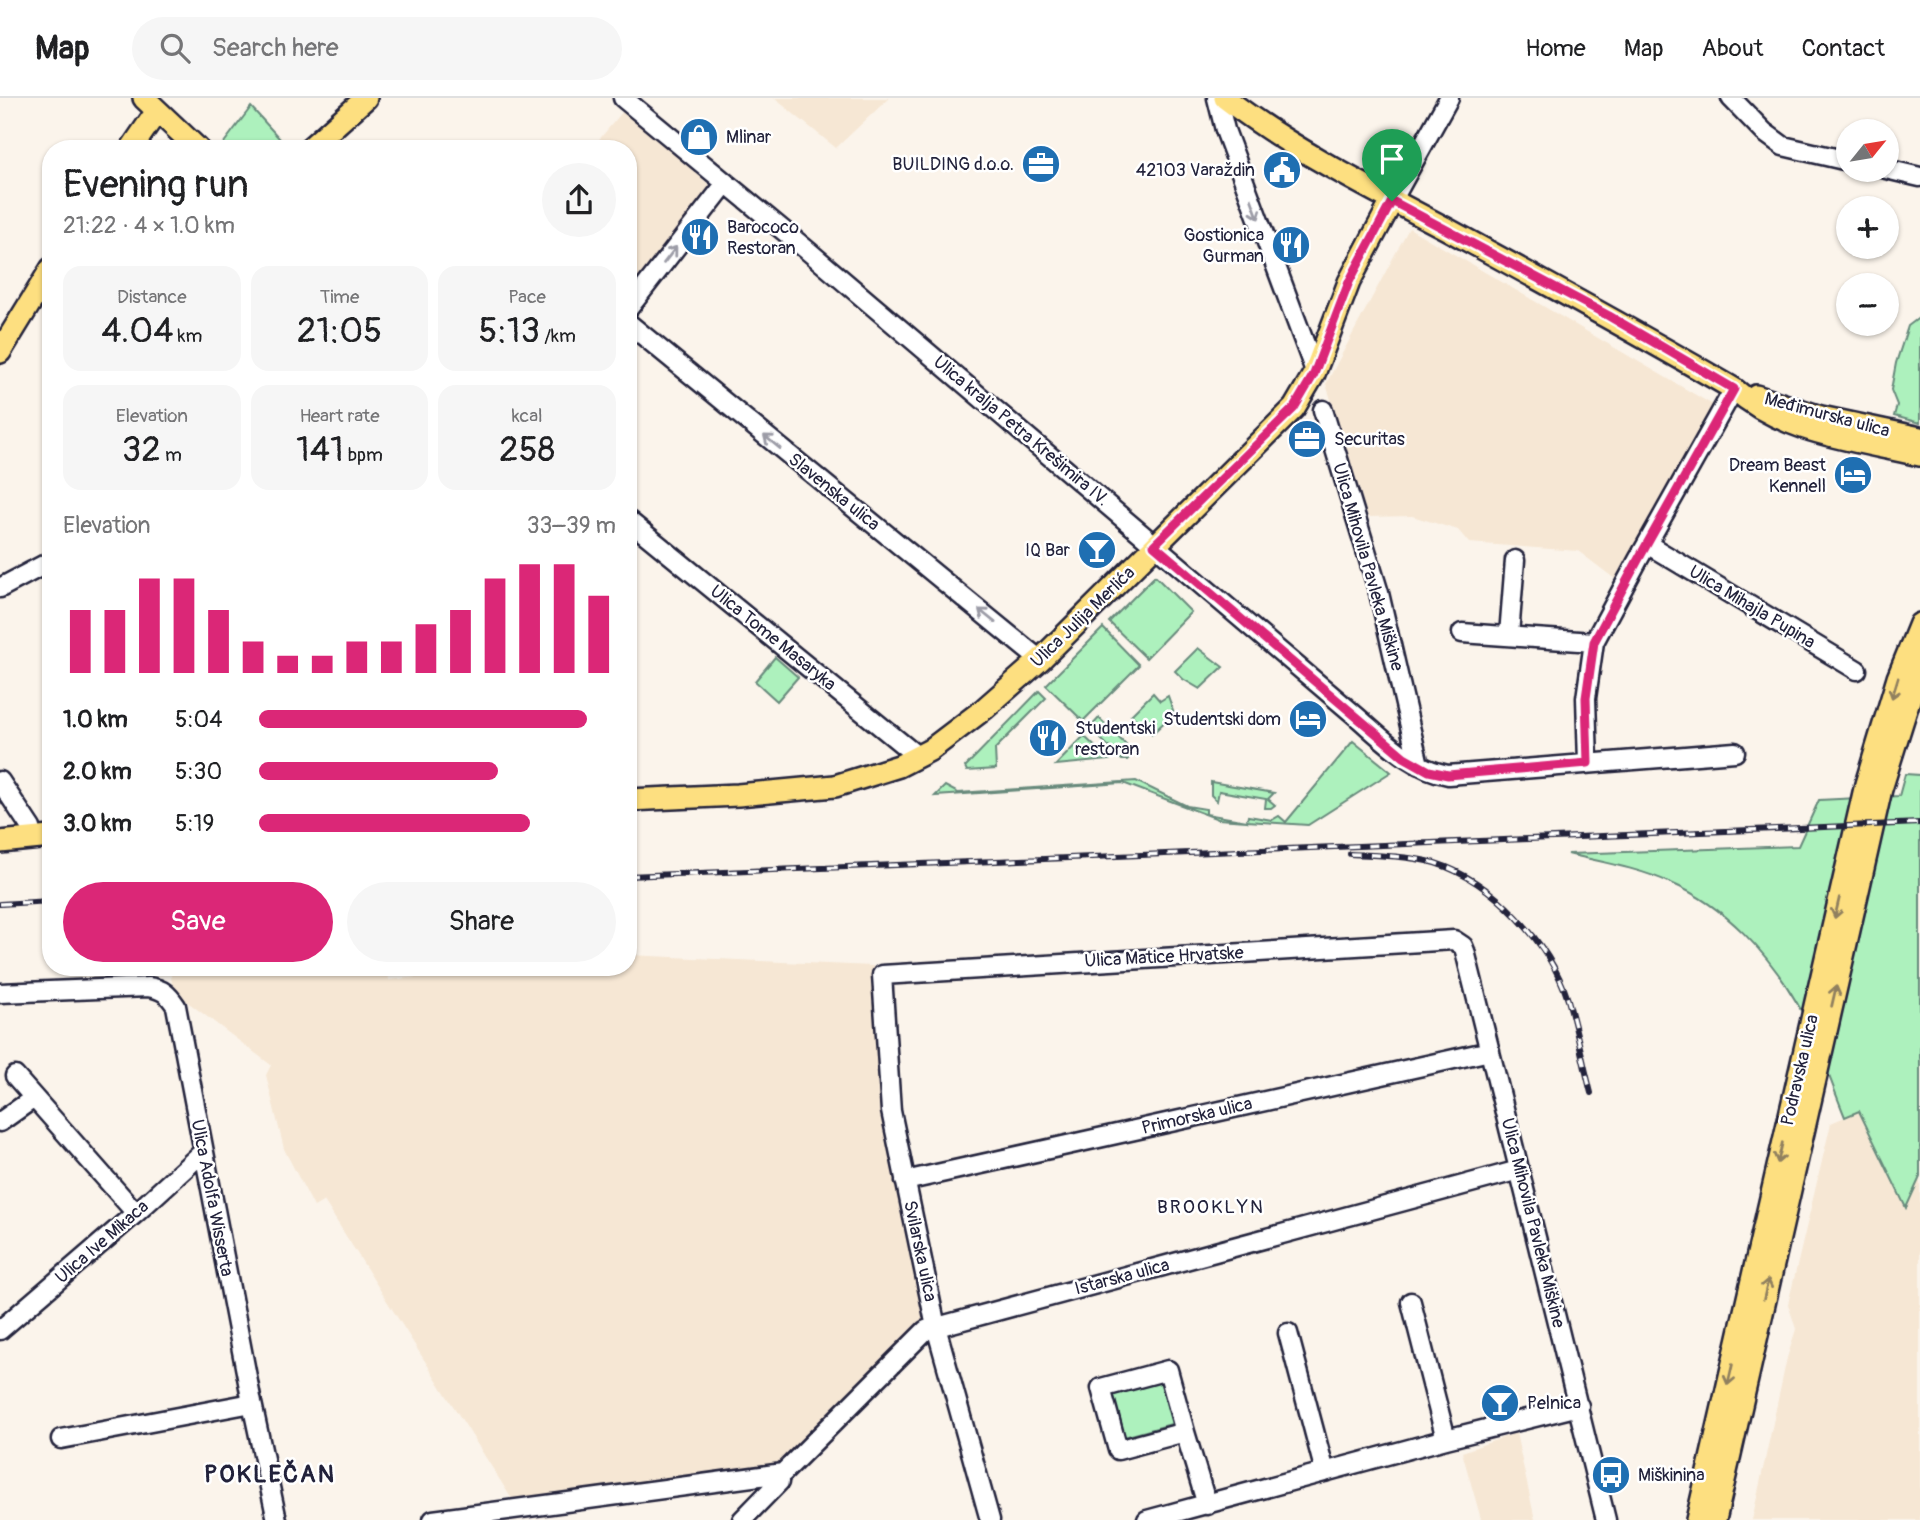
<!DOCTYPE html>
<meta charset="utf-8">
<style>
:root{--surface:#fff;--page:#f6f6f6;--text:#202124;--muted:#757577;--line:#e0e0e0;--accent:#db2777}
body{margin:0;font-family:Pangolin,sans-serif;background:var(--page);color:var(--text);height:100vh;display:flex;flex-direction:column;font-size:26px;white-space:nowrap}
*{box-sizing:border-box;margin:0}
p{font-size:23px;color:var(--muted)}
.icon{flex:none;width:38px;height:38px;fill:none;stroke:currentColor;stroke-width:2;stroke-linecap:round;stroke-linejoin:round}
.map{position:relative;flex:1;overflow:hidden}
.panel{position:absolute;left:42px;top:42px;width:595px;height:836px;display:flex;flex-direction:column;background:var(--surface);border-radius:28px;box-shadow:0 2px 5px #0004}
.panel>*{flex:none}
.needle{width:46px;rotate:60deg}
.controls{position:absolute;left:1836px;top:21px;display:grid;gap:14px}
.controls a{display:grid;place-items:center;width:63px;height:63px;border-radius:50%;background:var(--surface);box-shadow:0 2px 5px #0004;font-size:35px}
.pin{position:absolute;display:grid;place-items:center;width:60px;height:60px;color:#fff;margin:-72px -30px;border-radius:50% 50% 50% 0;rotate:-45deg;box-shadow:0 0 7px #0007}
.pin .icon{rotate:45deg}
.round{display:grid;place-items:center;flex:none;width:74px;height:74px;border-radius:37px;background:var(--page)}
.head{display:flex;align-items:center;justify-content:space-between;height:119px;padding:0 21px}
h1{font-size:38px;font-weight:600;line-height:52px}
.figures{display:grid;grid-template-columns:repeat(3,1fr);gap:10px;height:119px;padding:7px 21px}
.figures div{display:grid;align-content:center;border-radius:18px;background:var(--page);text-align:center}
.figures b{font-size:35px;font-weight:600}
.figures small{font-size:19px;font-weight:400}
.figures p{font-size:19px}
.chart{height:196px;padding:14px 21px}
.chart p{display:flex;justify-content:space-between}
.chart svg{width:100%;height:126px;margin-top:7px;stroke:var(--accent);stroke-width:6}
.cta{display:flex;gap:14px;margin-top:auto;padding:14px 21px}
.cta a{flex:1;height:80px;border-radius:42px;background:var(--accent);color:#fff;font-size:28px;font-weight:600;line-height:80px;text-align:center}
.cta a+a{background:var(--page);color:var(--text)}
ul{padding:0 21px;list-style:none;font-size:23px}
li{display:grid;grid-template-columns:112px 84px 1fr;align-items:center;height:52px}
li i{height:18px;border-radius:9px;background:var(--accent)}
header{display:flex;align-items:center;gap:42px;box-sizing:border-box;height:98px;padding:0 35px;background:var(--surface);border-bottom:2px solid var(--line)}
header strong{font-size:33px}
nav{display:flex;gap:38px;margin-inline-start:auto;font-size:24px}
.search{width:490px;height:63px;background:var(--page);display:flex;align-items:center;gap:18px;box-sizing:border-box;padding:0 24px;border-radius:38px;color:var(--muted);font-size:26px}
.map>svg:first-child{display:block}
</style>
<header>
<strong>Map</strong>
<div class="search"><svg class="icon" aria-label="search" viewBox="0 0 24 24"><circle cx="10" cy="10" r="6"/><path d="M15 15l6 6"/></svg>Search here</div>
<nav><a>Home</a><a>Map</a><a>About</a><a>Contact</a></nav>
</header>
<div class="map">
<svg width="1920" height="1422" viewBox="0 0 1920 1422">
<rect width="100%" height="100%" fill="#fbf4eb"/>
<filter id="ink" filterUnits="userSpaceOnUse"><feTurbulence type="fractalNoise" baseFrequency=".0143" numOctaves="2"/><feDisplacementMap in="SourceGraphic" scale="14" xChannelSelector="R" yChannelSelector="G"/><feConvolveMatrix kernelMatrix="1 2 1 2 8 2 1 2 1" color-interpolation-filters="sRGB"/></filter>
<g filter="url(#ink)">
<!-- built -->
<path fill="#f6e7d4" d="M774 0H889L836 50Z
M624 12 713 90 628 199V51H591Z
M1409 130 1713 307 1615 481 1578 453 1469 445 1458 432 1412 418 1368 419 1326 286Z
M628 857 873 868 884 1019 929 1218 783 1366 697 1382 515 1406 324 1103 314 1109 284 1051 266 977 271 967 173 893 170 870H388L389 882 501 870H628Z
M1859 1013 1906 1109 1920 1079V1072V1422H1752L1787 1260 1796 1231 1788 1206 1831 1025Z
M1516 1335 1535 1422H1479L1481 1421 1462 1354Z"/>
<!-- green -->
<path fill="#adf1bd" stroke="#688a7c" stroke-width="2" d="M251 9 289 51 220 50Z
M1920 219V325L1894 318 1897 307 1891 292 1896 265 1908 228Z
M1155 478 1191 514 1146 560 1109 524Z
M1103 530 1139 567 1083 623 1046 587Z
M1198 550 1223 569 1200 591 1183 581 1175 573Z
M775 559 798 579 777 603 755 583Z
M1039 593 1046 600 995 651 996 671 967 673 965 669Z
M1153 595 1160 603 1168 598 1174 615 1152 636 1131 617Z
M1099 620 1134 655 1127 662H1122L1090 630Z
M1084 638 1109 662 1056 667Z
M1353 643 1391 674 1308 727 1218 721 1123 685 935 698 945 688 958 695 1136 683 1187 708 1206 711V716L1247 723 1248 718 1272 722 1279 718 1286 724Z
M1905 676 1920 677V1079L1906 1110 1859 1013 1845 1019C1830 982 1816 939 1797 905 1768 855 1725 808 1671 785 1638 770 1602 764 1568 756L1798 748 1819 702 1899 698Z
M1211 684 1274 695 1268 701 1275 707 1271 710H1265L1266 701 1219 693 1217 703 1211 697Z
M1163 1281 1175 1325 1124 1339 1112 1295Z"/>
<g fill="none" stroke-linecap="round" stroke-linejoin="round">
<!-- minor casing -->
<g stroke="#22223b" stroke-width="23">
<path id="minor" d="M623 0 807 152 1356 618C1384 642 1410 670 1448 677L1735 654
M1217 0 1225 32 1315 273
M1731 0 1764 34 1783 48 1848 63
M1886 71 1920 79
M1392 103 1449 0
M628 211 726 85
M628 225 1040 562
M1323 312 1379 495 1419 667
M628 422 917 658
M1647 446 1857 572
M0 490 51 463
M1462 535 1594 544
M1509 537 1515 462
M1588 665 1586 600 1594 544 1638 462 1734 291
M0 683 31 730 34 741
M0 895 148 889C163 891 168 896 176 908L252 1305 277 1422
M15 978 136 1115
M0 1024 34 1000
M905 1083 1490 953
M1411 1204 1446 1341
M0 1232 136 1115 203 1054
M1288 1235 1325 1374
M1185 1334 1168 1272 1101 1290 1118 1352 1185 1334 1207 1407
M61 1341 252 1305
M433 1422 783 1375 926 1232 1519 1072
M742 1422 779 1384 778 1376
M990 1422 936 1229 891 1013 882 877 1454 842 1463 848 1465 853 1606 1422
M1147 1422 1446 1341 1579 1308"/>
</g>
<!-- major casing -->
<g stroke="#22223b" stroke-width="26">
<path id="major" d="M144 0 198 51
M1225 0C1291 51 1371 91 1445 130 1542 183 1638 235 1734 291 1785 336 1856 342 1920 357
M131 51 157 13
M309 51 366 0
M0 254 51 171
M1756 298 1821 319 1920 340
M628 702 738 697 835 688 899 668 930 652 984 611 1040 562 1294 310 1314 276 1349 184 1392 103
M0 744 51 739
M1697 1422 1866 686 1898 580 1920 526
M1715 1422 1881 691 1920 567"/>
</g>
<!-- minor -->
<use href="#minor" stroke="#fff" stroke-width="18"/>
<!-- major -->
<use href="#major" stroke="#fddf80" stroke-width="21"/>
<!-- rail casing -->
<g stroke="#22223b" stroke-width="6">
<path id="rail" d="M1350 756C1376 757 1411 758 1435 765 1493 783 1550 845 1568 902 1577 933 1583 964 1591 995
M628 778 1920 725
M0 806 51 803"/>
</g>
<!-- rail -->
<use href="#rail" stroke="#fff" stroke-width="3.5" stroke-dasharray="10" stroke-linecap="butt"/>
</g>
<!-- one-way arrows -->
<defs><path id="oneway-shaft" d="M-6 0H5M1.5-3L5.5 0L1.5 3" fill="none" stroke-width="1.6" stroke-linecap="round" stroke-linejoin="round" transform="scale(1.75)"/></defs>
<g stroke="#9c9ca7">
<use href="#oneway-shaft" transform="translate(1255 111) rotate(70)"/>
<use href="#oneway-shaft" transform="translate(670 157) rotate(-52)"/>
<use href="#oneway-shaft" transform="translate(772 344) rotate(-141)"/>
<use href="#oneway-shaft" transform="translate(987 518) rotate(-141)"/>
</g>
<g stroke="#90805e">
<use href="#oneway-shaft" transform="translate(1895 590) rotate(107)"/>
<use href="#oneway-shaft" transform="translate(1837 810) rotate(103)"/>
<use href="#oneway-shaft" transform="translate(1834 898) rotate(-77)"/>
<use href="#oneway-shaft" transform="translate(1780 1055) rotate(103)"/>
<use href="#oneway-shaft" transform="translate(1766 1191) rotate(-77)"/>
<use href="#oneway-shaft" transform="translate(1730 1277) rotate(103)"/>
</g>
</g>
<g fill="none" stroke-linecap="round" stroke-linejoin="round" filter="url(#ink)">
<!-- route casing -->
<g stroke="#fff" stroke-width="14">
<path id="route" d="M1392 103 1609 218 1734 291 1638 462 1594 544 1586 600 1588 665 1448 677 1429 673 1404 659 1154 447 1294 310 1314 276 1349 184Z"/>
</g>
<!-- route -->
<use href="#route" stroke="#db2777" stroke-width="9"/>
</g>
<!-- icons -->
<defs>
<g id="shop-disc" transform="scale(2.0125)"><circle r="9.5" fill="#1f6fb2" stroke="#fff"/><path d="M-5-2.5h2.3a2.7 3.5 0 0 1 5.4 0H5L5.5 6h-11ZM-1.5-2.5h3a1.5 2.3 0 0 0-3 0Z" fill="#fff"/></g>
<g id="office-disc" transform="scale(2.0125)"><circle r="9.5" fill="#1f6fb2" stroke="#fff"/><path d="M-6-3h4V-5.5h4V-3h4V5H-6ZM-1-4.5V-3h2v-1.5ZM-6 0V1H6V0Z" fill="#fff"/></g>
<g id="civic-disc" transform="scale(2.0125)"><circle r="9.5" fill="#1f6fb2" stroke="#fff"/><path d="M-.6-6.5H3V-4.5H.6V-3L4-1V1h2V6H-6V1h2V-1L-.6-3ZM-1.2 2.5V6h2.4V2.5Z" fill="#fff"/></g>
<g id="restaurant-disc" transform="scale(2.0125)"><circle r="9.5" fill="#1f6fb2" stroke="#fff"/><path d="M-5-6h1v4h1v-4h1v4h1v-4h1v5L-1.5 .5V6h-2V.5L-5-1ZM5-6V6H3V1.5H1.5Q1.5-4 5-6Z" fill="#fff"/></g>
<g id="hotel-disc" transform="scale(2.0125)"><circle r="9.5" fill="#1f6fb2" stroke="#fff"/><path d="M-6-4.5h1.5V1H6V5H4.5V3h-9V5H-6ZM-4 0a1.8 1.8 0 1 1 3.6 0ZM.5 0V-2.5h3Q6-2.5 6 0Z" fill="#fff"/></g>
<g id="bar-disc" transform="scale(2.0125)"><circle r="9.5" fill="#1f6fb2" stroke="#fff"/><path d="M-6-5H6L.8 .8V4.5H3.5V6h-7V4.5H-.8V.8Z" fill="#fff"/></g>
<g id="bus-disc" transform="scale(2.0125)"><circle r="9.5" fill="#1f6fb2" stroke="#fff"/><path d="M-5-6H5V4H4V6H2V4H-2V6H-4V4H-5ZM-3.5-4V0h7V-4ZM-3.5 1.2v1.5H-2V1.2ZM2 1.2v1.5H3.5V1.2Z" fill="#fff"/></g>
</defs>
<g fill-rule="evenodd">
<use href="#shop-disc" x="699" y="39"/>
<use href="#office-disc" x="1041" y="66"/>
<use href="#civic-disc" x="1282" y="72"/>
<use href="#restaurant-disc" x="700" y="139"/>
<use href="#restaurant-disc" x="1291" y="147"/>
<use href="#office-disc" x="1307" y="341"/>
<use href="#hotel-disc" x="1853" y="377"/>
<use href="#bar-disc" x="1097" y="452"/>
<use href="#hotel-disc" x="1308" y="621"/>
<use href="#restaurant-disc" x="1048" y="640"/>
<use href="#bar-disc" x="1500" y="1305"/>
<use href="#bus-disc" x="1611" y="1377"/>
</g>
<g text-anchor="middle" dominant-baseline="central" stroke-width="5" stroke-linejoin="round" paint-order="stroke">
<!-- poi labels -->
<g font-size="18" fill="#22223b" stroke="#fff" text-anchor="start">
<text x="726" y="39">Mlinar</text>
<text x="1014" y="66" text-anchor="end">BUILDING d.o.o.</text>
<text x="1255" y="72" text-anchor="end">42103 Varaždin</text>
<text x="727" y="129">Barococo<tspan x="727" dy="21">Restoran</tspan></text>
<text x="1264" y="137" text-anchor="end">Gostionica<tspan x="1264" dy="21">Gurman</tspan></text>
<text x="1334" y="341">Securitas</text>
<text x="1826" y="367" text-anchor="end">Dream Beast<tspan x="1826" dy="21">Kennell</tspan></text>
<text x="1070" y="452" text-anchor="end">IQ Bar</text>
<text x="1281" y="621" text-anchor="end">Studentski dom</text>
<text x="1075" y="630">Studentski<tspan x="1075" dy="21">restoran</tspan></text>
<text x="1527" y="1305">Pelnica</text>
<text x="1638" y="1377">Miškinina</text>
</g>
<!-- street labels -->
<g font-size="18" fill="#22223b" stroke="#fff">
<text transform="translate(1827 317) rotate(15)">Međimurska ulica</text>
<text transform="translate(1021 333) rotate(40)">Ulica kralja Petra Krešimira IV.</text>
<text transform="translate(834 394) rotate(39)">Slavenska ulica</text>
<text transform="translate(1368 469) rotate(74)">Ulica Mihovila Pavleka Miškine</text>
<text transform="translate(1752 509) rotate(31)">Ulica Mihajla Pupina</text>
<text transform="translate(1083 519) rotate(-44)">Ulica Julija Merlića</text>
<text transform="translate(773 540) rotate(39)">Ulica Tome Masaryka</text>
<text transform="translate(1164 859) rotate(-3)">Ulica Matice Hrvatske</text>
<text transform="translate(1800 972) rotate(-77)">Podravska ulica</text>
<text transform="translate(1197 1018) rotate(-13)">Primorska ulica</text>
<text transform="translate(212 1100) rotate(79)">Ulica Adolfa Wisserta</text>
<text transform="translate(1533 1125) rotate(76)">Ulica Mihovila Pavleka Miškine</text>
<text transform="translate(102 1144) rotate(-41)">Ulica Ive Mikaca</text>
<text transform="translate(920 1153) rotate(78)">Svilarska ulica</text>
<text transform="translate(1122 1179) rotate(-15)">Istarska ulica</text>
</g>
<!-- neighbourhood labels -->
<g font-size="19" letter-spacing="2" fill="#22223b" stroke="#fff">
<text x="1211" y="1109">BROOKLYN</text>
</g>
<!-- district labels -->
<g font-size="24" font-weight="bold" letter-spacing="2" fill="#22223b" stroke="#fff">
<text x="270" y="1376">POKLEČAN</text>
</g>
</g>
</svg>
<div class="controls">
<a><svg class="needle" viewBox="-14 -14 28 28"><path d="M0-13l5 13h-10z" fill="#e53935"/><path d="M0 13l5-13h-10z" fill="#757577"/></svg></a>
<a>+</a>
<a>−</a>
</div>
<div class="pin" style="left:1392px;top:103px;background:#1e9e55"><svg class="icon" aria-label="arrive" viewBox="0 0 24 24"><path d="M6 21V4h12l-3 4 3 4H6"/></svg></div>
<section class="panel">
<div class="head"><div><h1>Evening run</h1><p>21:22 · 4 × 1.0 km</p></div><a class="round"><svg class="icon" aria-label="share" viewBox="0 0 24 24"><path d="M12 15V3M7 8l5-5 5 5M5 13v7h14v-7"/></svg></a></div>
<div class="figures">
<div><p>Distance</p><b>4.04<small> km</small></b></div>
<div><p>Time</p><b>21:05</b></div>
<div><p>Pace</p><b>5:13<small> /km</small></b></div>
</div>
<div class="figures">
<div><p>Elevation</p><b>32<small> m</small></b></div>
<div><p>Heart rate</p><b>141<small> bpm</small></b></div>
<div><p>kcal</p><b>258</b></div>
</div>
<div class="chart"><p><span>Elevation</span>33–39 m</p>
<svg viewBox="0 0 160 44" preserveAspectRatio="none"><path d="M5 44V22M15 44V22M25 44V11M35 44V11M45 44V22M55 44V33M65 44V38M75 44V38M85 44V33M95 44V33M105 44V27M115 44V22M125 44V11M135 44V6M145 44V6M155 44V17"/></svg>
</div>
<ul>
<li><b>1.0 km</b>5:04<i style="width:92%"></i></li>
<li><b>2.0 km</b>5:30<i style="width:67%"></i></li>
<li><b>3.0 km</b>5:19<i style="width:76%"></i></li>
</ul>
<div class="cta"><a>Save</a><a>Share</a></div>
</section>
</div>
